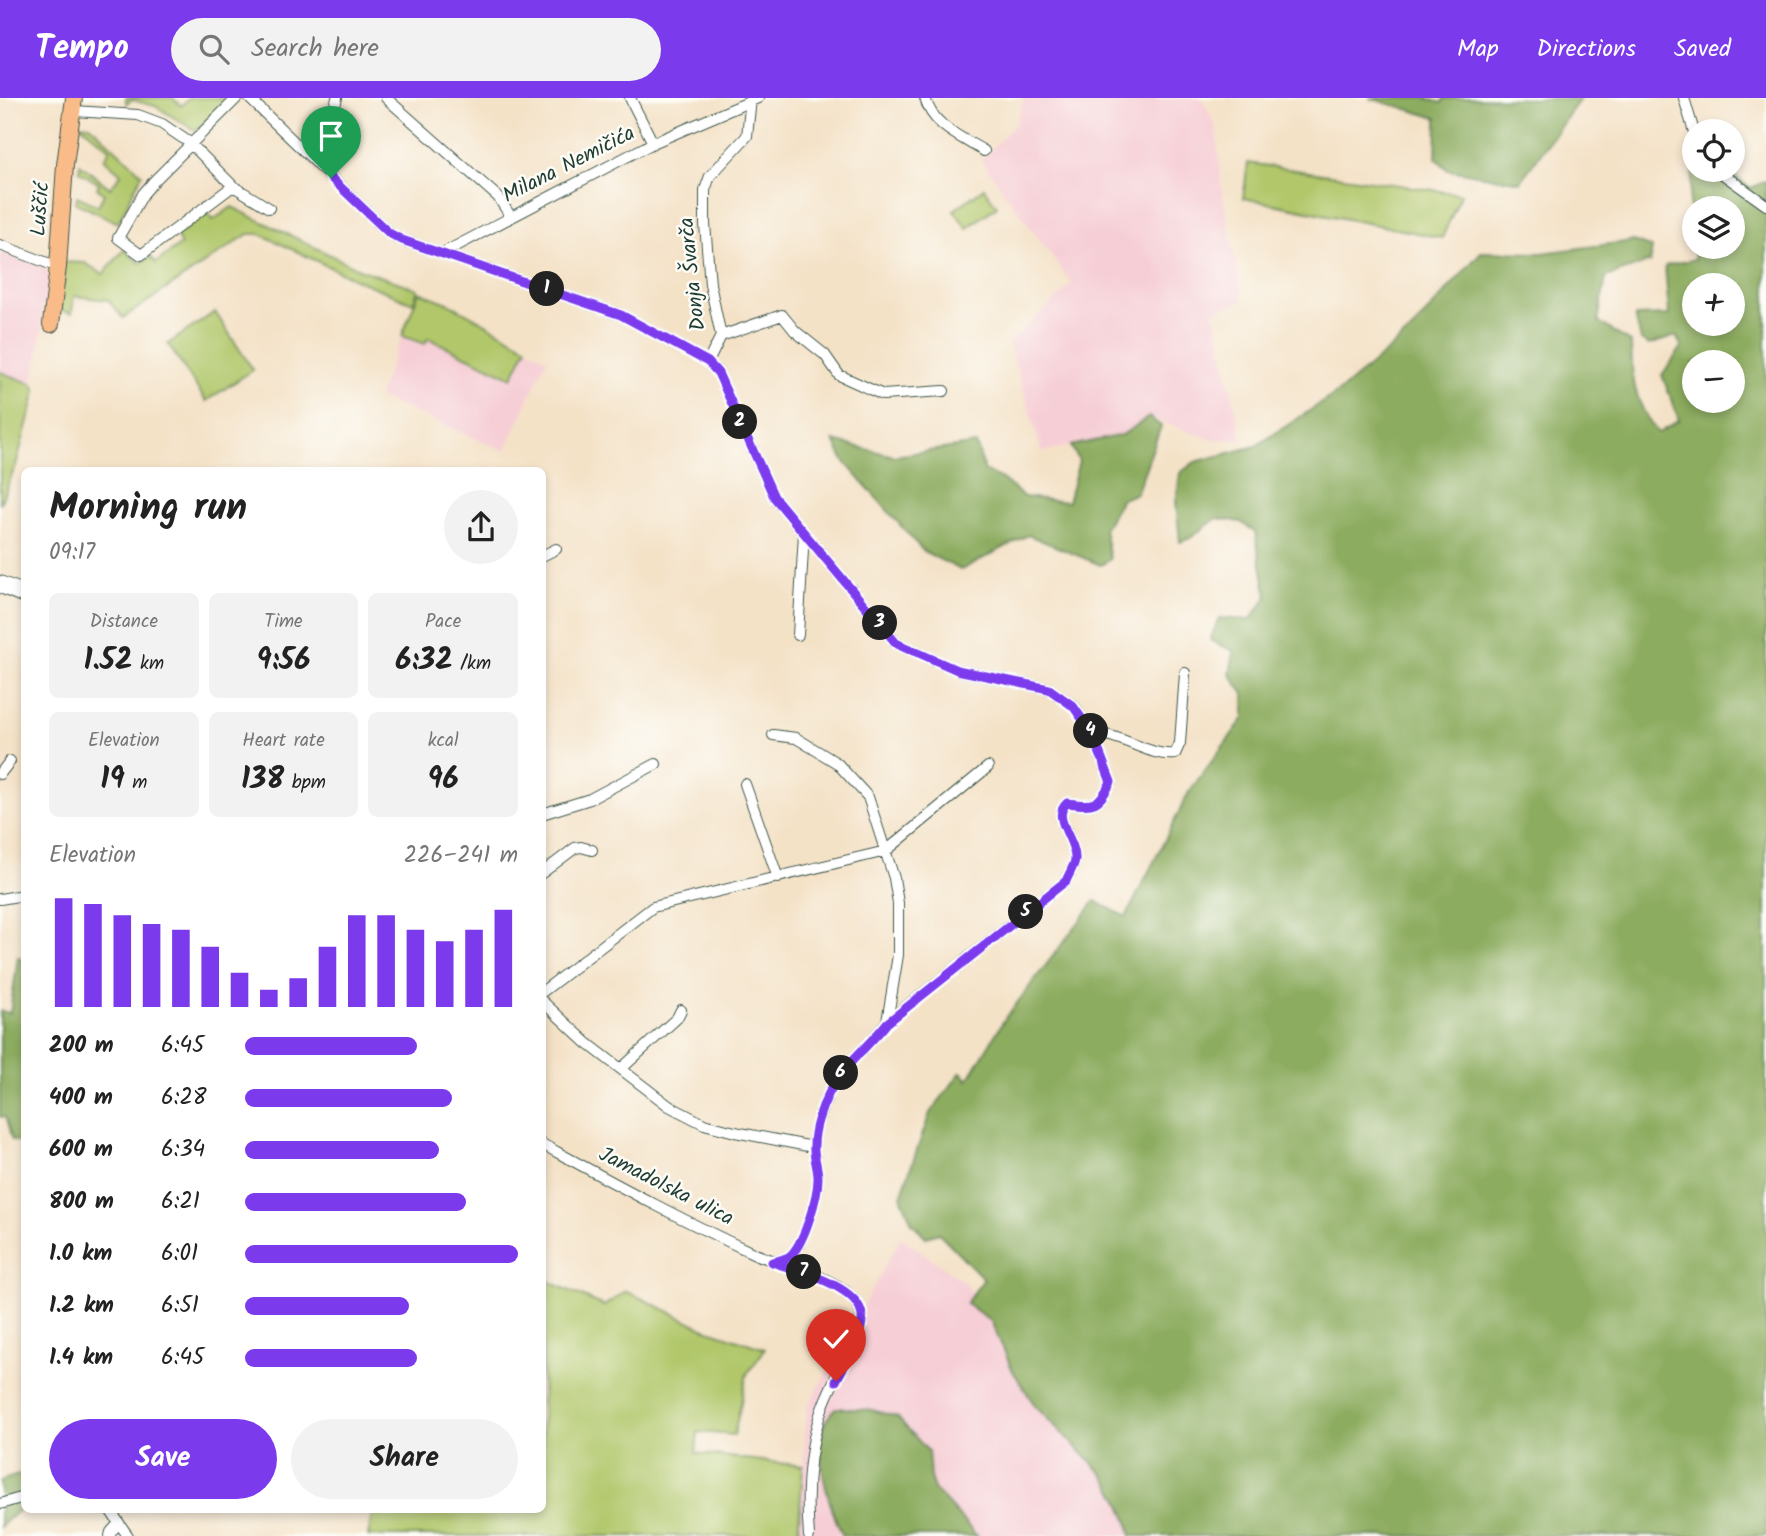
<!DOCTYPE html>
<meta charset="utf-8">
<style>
:root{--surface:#fff;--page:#f2f2f2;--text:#222;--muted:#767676;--accent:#7c3aed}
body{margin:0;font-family:Kalam,sans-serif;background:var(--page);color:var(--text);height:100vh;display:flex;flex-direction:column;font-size:26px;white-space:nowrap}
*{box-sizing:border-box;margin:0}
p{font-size:23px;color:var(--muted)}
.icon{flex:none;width:38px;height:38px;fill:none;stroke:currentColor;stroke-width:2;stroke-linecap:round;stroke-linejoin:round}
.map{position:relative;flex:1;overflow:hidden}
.sheet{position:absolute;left:21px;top:369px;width:525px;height:1046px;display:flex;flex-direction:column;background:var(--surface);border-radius:10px;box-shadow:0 4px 10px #0003}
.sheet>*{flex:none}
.buttons{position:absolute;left:1682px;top:21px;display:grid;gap:14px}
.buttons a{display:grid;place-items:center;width:63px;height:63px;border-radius:50%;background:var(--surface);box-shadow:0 4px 10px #0003;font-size:35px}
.pin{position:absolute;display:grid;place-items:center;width:60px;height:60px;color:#fff;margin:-72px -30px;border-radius:50% 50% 50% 0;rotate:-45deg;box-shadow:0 0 7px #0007}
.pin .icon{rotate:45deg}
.km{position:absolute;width:35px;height:35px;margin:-18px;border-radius:50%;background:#222;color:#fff;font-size:19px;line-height:35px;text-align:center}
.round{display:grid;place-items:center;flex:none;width:74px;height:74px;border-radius:37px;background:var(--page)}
.summary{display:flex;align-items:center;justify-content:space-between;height:119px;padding:0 28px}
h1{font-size:38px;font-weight:600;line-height:52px}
.figures{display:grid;grid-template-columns:repeat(3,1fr);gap:10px;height:119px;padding:7px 28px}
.figures div{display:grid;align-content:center;border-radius:10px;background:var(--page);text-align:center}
.figures b{font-size:30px;font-weight:600}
.figures small{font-size:19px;font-weight:400}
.figures p{font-size:19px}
.chart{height:196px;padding:14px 28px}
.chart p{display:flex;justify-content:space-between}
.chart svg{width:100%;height:126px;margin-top:7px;stroke:var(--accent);stroke-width:6}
.primary-button{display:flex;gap:14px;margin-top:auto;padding:14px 28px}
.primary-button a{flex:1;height:80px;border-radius:42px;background:var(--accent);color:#fff;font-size:28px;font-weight:600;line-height:80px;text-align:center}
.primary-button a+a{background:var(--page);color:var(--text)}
ul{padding:0 28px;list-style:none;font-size:23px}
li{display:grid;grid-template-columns:112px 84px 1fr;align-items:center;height:52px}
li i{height:18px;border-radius:9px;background:var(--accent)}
header{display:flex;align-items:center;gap:42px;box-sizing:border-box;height:98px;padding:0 35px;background:var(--accent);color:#fff}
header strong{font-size:33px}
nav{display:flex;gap:38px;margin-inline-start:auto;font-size:24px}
.search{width:490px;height:63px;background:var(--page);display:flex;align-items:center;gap:18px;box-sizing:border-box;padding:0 24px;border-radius:38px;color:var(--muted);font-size:26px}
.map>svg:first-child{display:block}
</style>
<header>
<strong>Tempo</strong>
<div class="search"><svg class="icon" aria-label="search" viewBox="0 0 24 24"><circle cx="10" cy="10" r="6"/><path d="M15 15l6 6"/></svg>Search here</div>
<nav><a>Map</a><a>Directions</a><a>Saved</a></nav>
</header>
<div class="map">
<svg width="1766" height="1438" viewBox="0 0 1766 1438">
<rect width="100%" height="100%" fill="#fdfcf7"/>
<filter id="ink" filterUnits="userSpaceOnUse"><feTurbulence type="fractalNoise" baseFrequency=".0143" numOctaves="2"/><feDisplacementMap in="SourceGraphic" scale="14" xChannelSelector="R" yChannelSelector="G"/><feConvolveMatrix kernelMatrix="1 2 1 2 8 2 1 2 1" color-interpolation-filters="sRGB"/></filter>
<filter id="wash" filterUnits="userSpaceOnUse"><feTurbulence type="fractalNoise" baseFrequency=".00686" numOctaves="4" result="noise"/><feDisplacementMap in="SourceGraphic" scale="28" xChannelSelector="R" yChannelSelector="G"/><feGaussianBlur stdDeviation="1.57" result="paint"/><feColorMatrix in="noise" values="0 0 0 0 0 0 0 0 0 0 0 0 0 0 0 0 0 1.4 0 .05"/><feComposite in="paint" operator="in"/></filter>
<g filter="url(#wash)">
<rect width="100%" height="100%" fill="#f4e2c7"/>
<!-- built -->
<path fill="#f6cfd6" d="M1024 0H1202L1216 29 1221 87 1243 203 1214 213 1242 342 1209 341 1149 319 1122 337 1042 354 1009 245 1072 186 981 62 1016 25Z
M0 153 43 168 51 178 33 286 0 274Z
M419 194 448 205 547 261 505 353 378 299Z
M901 1139 964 1184 1149 1438H798L807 1310Z"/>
<!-- green -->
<path fill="#b1c76b" stroke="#688250" stroke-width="2" d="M126 0H173L181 8 189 0H229L196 33 155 8 132 2 126 6Z
M79 26 90 27 142 76 118 125 76 105 77 98 98 108 104 96 97 90 99 86 79 73 80 66 110 90 121 76 104 61 110 51Z
M1248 65 1461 96 1442 140 1243 100Z
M984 90 997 108 967 130 954 112Z
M232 109 359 171 418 191 413 205 357 182 260 136H248L123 220 108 202 74 198 72 215 57 211 63 164 85 165 103 176 124 152 140 165 150 158 156 165 181 146 176 138 208 115 213 122Z
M419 194 448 205 527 249 512 280 428 240 425 246 402 238Z
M215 214 253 272 206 303 168 246Z
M0 274 33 286 36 293 16 367 0 406Z
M543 1181 604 1208 626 1193 703 1230 765 1251 747 1276 734 1337 698 1334 696 1355 803 1368 798 1438H368L373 1412H542Z"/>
<!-- forest -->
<path fill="#8cac5f" stroke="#56744a" stroke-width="2" fill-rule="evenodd" d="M1369 0H1425L1442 5 1444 0 1580 1 1520 84 1448 72 1436 60 1437 20Z
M1693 72H1727L1751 90 1766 83V1438H1131L1128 1423 1117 1398 1102 1375 1036 1309 1013 1273 991 1223 966 1205 984 1181 939 1135 926 1139 912 1125 901 1098 930 1015 961 974 968 982 1004 922 1095 803 1126 819 1189 694 1244 620V596L1230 576 1234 553 1210 542 1219 520 1250 522 1267 499 1255 434 1241 424 1217 420 1190 440 1180 444 1176 405 1180 375 1195 364 1256 348 1344 290 1412 232 1481 154 1542 155 1633 143 1652 150 1650 164 1606 179 1598 223 1631 245C1632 283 1634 305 1658 335L1679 322 1662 277 1682 249 1676 238 1649 247 1641 242 1635 218 1669 217 1665 168 1695 161 1689 106ZM1694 110H1732V149H1694ZM1694 187H1732V226H1694ZM1694 264H1732V303H1694Z
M1149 319 1161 328 1136 396 1121 401 1104 431 1110 461 1101 467 1028 437 961 472 924 454 844 363 834 343 894 358 976 346 985 373 1002 381 1024 399 1068 404 1079 363 1071 348 1122 337Z
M18 859 24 861V1045L12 1042 5 1019H0V913L10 915Z
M835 1310 872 1312 897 1319 928 1353 930 1379 934 1391 977 1438H843C828 1407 816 1363 823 1329 825 1322 831 1316 835 1310Z
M24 1375V1407L0 1429V1383Z"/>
</g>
<g filter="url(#ink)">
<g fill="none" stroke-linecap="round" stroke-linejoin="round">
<!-- minor casing -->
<g stroke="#3f564a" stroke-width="12">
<path id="minor" d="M249 0 389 135 402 142 621 217 708 264 718 275 774 399 896 545 957 572 1049 591 1074 608 1092 635 1111 684C1098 709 1094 708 1067 705 1050 720 1077 742 1075 762 1074 768 1069 776 1066 783L887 924C868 949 843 967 829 995 821 1010 814 1031 814 1047 813 1058 818 1069 818 1080 818 1098 805 1142 792 1156 787 1162 779 1162 772 1164
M386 0 498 99 511 119
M630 0 653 45
M925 0C932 28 961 39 984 53
M1684 0 1694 34
M74 13 138 17 162 26 190 45 233 88 269 110
M319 69 337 0
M1717 72 1766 107
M233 88 141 157 118 140 143 96 154 83 237 0
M0 147 58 169
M443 155 653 45 758 0
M721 238 782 217 795 233 825 257 839 277 883 297 944 293
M708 264 721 238 710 186 705 126V92L710 78 747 38 751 0
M542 458 556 451
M0 483 24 492
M0 490 24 500
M798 537 804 435
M1092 635C1122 636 1149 659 1175 656L1180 645 1185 575
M773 637 796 640 837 665 868 699 894 780 898 805V857L887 924
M0 676 10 663
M745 686 778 780
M542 716 590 701 656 666
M542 775 575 750 581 749 592 752
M0 801 24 797
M542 894 653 809 886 753 988 669
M542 903 587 945 669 1008 704 1026 735 1034 813 1049
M621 971 677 920 681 912
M542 1046C612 1084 681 1122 753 1155 782 1168 828 1176 851 1198 860 1207 863 1216 861 1227 849 1258 828 1288 819 1320 808 1357 806 1400 809 1438
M0 1406 24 1399
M119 1425 128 1438
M110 1438 111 1434 119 1425 110 1412"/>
</g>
<!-- primary casing -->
<g stroke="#3f564a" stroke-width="18">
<path id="primary" d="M51 226 58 169 65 67 74 0"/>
</g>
<!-- minor -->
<use href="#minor" stroke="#fff" stroke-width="10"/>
<!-- primary -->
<use href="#primary" stroke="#f9bc89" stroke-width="16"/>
</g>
</g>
<g fill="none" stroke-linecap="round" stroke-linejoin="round" filter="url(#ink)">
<!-- route casing -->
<g stroke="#fff" stroke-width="14">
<path id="route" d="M331 80 389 135 402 142 621 217 708 264 718 275 774 399 896 545 957 572 1049 591 1073 608 1092 635 1111 684C1098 709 1094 708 1067 705 1050 720 1077 742 1075 762 1074 768 1069 776 1066 783L887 925C868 949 843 967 829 995 821 1010 814 1031 814 1047 813 1058 818 1069 818 1080 818 1098 805 1142 792 1156 787 1162 780 1162 772 1164 796 1172 860 1188 862 1218 864 1235 844 1267 836 1283"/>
</g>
<!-- route -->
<use href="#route" stroke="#7c3aed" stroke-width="9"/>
</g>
<g text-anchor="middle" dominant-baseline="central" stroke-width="5" stroke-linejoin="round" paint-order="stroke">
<!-- street labels -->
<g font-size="21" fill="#1f3d34" stroke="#fdfcf7">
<text transform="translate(569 67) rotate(-27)">Milana Nemičića</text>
<text transform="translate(41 111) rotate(-86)">Luščić</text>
<text transform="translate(693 176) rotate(-96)">Donja Švarča</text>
<text transform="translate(666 1089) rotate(27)">Jamadolska ulica</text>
</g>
</g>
</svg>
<div class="buttons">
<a><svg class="icon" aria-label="locate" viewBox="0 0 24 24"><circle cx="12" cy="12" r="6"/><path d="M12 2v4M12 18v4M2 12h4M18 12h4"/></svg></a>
<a><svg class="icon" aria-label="layers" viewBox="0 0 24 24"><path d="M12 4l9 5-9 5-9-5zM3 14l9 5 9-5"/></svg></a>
<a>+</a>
<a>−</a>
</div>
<div class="pin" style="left:331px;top:80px;background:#1e9e55"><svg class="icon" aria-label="arrive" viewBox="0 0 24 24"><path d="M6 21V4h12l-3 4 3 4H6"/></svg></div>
<div class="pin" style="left:836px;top:1283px;background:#d93025"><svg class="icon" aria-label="check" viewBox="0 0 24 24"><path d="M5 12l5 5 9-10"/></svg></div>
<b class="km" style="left:547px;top:191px">1</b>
<b class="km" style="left:740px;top:324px">2</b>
<b class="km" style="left:880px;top:525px">3</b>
<b class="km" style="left:1091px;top:633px">4</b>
<b class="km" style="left:1026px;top:814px">5</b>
<b class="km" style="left:841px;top:975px">6</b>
<b class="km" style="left:804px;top:1174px">7</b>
<section class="sheet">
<div class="summary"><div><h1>Morning run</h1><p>09:17</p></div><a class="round"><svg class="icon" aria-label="share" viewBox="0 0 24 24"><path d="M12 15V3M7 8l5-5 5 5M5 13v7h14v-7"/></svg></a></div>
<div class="figures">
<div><p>Distance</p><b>1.52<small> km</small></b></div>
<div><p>Time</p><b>9:56</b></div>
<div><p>Pace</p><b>6:32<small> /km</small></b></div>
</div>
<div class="figures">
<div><p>Elevation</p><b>19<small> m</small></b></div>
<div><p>Heart rate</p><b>138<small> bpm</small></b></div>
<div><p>kcal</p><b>96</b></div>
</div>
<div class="chart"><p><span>Elevation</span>226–241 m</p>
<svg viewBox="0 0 160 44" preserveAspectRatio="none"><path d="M5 44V6M15 44V8M25 44V12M35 44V15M45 44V17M55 44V23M65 44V32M75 44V38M85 44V34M95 44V23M105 44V12M115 44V12M125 44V17M135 44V21M145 44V17M155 44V10"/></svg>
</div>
<ul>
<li><b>200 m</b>6:45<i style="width:63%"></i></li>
<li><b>400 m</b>6:28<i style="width:76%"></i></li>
<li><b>600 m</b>6:34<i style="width:71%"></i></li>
<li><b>800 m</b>6:21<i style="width:81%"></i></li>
<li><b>1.0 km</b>6:01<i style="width:100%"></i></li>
<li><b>1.2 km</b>6:51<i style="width:60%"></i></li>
<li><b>1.4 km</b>6:45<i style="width:63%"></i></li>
</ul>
<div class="primary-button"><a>Save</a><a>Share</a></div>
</section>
</div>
